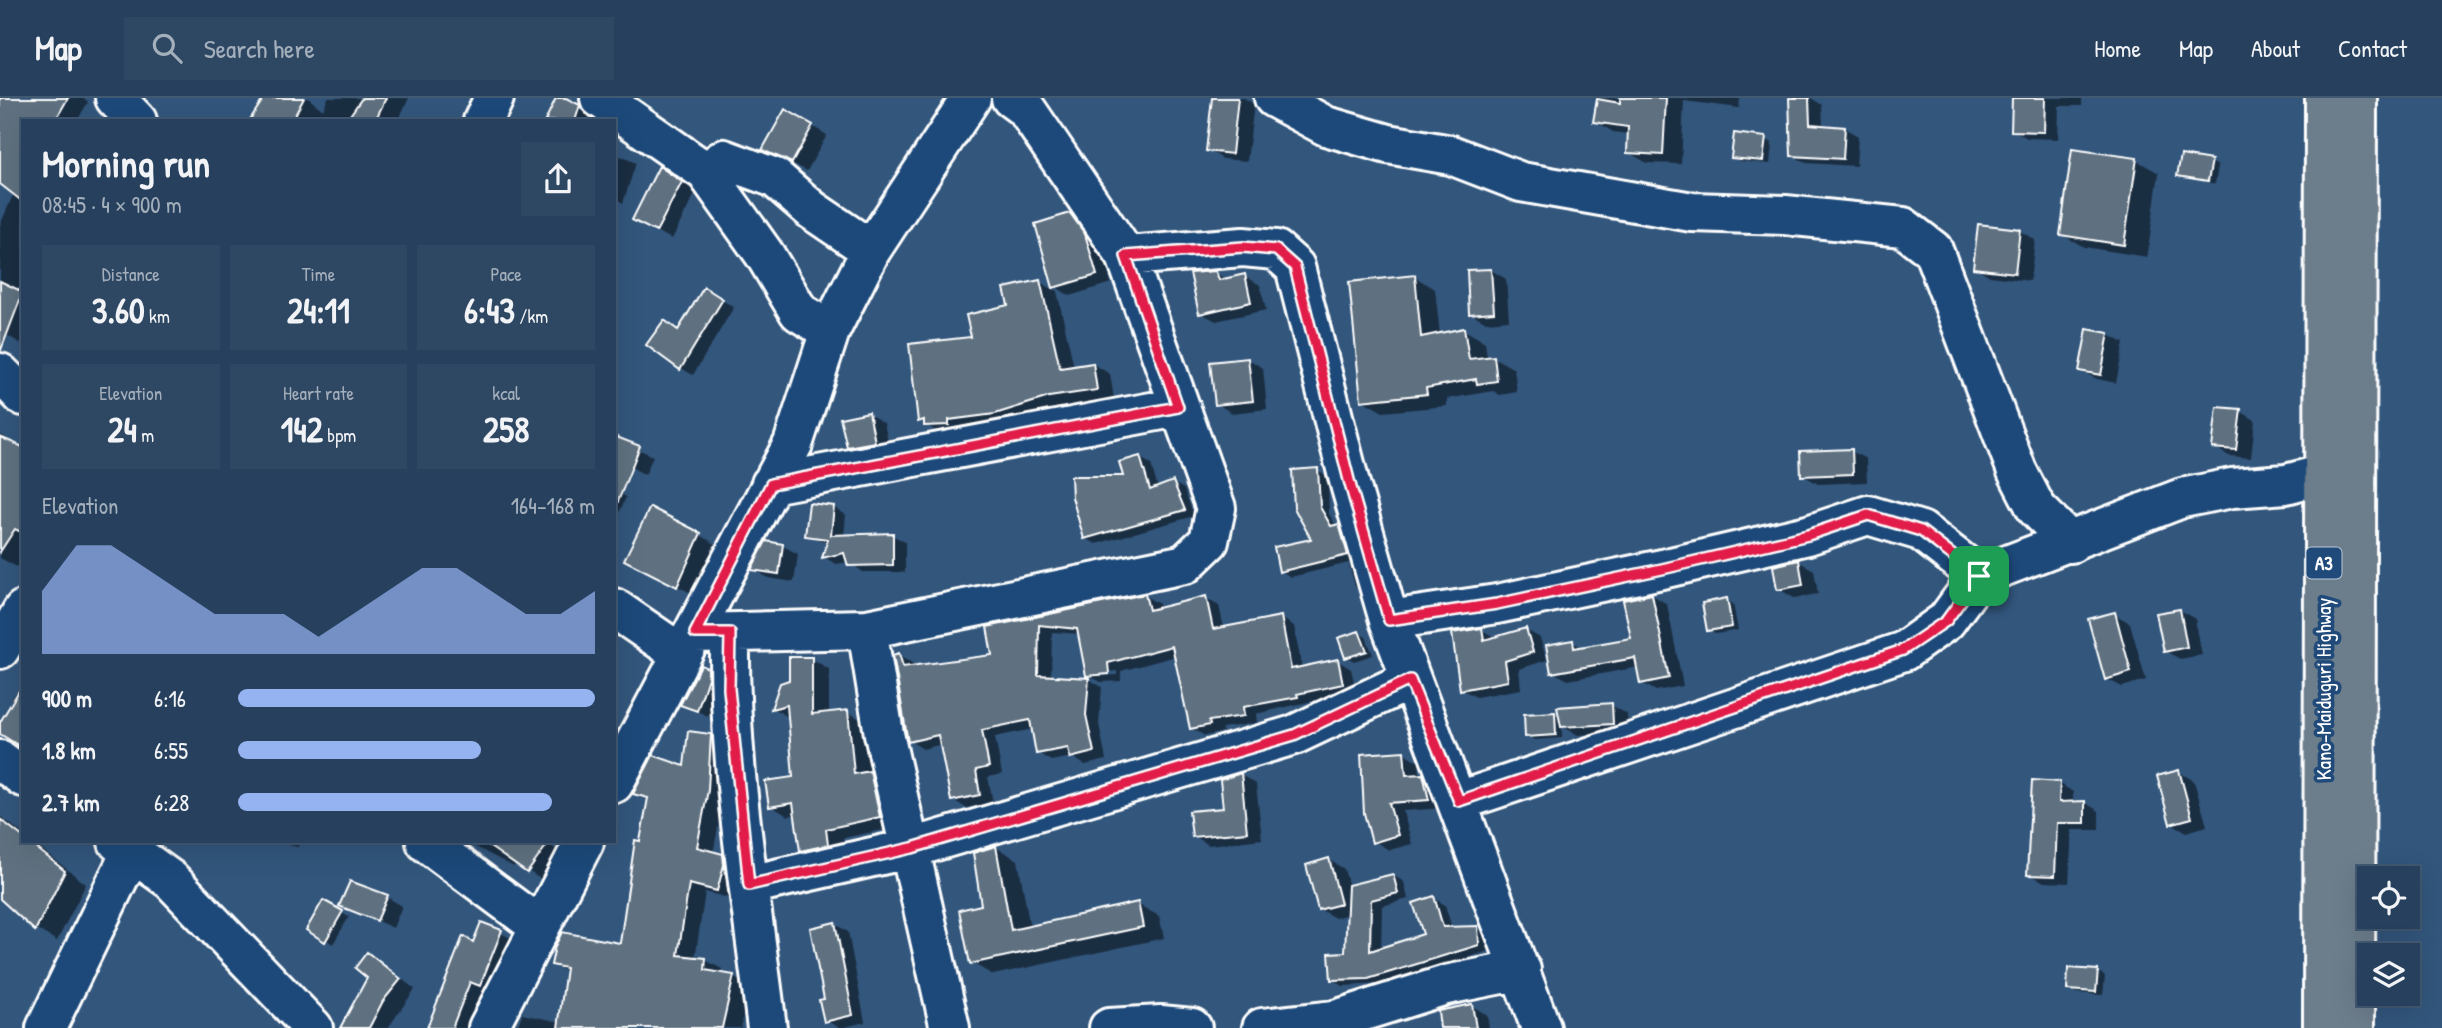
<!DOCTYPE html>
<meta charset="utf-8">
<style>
:root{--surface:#26405d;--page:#2e4763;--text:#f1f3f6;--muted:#a4afbc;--line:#425972;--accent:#95b2f1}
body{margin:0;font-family:"Patrick Hand",sans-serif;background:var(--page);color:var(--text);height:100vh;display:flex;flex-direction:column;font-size:26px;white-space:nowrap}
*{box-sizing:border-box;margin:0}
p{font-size:23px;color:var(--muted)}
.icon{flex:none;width:38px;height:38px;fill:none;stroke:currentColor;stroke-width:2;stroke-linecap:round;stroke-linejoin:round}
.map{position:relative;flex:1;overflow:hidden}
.sheet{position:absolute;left:21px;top:21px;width:595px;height:724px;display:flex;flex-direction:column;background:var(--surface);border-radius:0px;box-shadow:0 7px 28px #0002,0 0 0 2px var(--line)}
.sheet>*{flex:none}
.tools{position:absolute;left:2357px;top:768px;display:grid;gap:14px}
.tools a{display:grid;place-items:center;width:63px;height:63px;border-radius:0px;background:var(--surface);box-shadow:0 7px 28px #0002,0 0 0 2px var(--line);font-size:35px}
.pin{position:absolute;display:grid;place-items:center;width:60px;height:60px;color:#fff;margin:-30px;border-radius:14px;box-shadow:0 4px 10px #0006}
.round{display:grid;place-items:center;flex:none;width:74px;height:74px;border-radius:0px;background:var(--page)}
.headline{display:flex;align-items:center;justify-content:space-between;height:119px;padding:0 21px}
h1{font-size:38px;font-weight:800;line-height:52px}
.stats{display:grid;grid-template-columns:repeat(3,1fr);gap:10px;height:119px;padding:7px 21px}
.stats div{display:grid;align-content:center;border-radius:0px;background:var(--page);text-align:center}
.stats b{font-size:35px;font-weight:800}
.stats small{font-size:19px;font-weight:400}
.stats p{font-size:19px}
.chart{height:196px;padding:14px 21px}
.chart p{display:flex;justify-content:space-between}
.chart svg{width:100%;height:126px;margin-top:7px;fill:var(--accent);opacity:.7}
ul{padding:0 21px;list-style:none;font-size:23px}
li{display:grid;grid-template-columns:112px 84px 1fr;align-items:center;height:52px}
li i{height:18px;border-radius:9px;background:var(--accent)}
header{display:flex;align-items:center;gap:42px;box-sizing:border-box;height:98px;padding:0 35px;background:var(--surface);border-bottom:2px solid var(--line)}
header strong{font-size:33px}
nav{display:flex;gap:38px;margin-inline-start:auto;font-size:24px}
.search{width:490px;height:63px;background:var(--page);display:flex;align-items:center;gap:18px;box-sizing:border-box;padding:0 24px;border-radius:0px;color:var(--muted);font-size:26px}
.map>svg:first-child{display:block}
</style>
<header>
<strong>Map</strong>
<div class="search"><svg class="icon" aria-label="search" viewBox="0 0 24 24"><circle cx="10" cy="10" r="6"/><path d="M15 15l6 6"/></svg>Search here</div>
<nav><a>Home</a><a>Map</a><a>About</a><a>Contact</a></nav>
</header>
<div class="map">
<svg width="2442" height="930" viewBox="0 0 2442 930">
<rect width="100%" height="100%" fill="#32567c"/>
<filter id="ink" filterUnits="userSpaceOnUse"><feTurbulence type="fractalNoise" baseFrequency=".0143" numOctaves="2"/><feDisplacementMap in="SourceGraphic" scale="14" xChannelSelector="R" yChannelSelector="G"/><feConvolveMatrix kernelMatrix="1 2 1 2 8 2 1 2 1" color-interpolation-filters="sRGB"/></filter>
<g filter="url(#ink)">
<!-- shadow -->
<path fill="#0007" fill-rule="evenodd" d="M6 0H84L88 4 77 23H23V247L0 233V127L14 95 0 84V8Z
M266 0H308L323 12 328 0H409L398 23H255Z
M558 0 592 19 591 23H547Z
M1213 0H1244L1254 6 1247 63 1223 61 1208 52Z
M1592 0H1740L1739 10 1684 3 1681 66 1647 65 1628 54 1629 36 1613 34 1595 23 1599 1Z
M1791 0H1811L1822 7 1823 29 1844 30 1858 38 1856 68 1806 65 1792 57Z
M2014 0H2082V8H2059L2058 41 2027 40 2013 32Z
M790 15 827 37 807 73 765 51Z
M1765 41 1772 45 1770 66 1740 63 1733 59Z
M614 55 636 65 623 105 614 100Z
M2136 62 2159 75 2147 159 2084 149 2061 136Z
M2211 64 2218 68 2215 86 2179 77Z
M675 79 696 94 672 141 649 130Z
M1070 117 1085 126 1100 146 1111 185 1070 198 1056 189 1074 269 1093 266 1110 276 1114 301 1067 308 1013 325 943 337 926 327 920 322 973 240 1040 184 1056 193 1037 127Z
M2020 133 2035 142 2030 183 1990 178 1975 169Z
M1491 172 1506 181 1509 222 1486 224 1471 215Z
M1216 175 1228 182 1245 178 1260 187 1266 212 1216 223 1201 215Z
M1415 179 1435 191 1440 237 1464 232 1485 244 1487 260 1493 259 1514 271 1517 294 1500 297 1493 293 1447 301V308L1383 314 1362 302Z
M704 192 734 209 693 277 681 270Z
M2109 237 2124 245 2116 285 2097 281 2081 273Z
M1248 261 1263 270 1267 311 1232 315 1217 306Z
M2240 313 2255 322 2251 360 2229 358 2214 349Z
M869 316 884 325 890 352 864 357 848 348Z
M0 336 23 351V460L17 469 0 460Z
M614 340 653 358 645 377 614 359Z
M1851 353 1866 361 1867 384 1818 386 1803 377Z
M1140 360 1151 366 1158 391 1173 385 1184 391 1194 418 1096 446 1085 440Z
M1317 372 1328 378 1329 416 1337 429 1349 434 1357 463 1291 479 1281 473 1313 442Z
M614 392 626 399 614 427Z
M833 409 846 417 844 438 892 437 905 444V474H863L849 464 836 466 824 459 829 445 807 437Z
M700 437 721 449 699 499 626 462Z
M783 448 798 456 794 484 768 480 754 471Z
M1798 463 1814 472 1818 496 1794 500 1779 491Z
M1349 467 1357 472 1362 492 1355 488Z
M1652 497 1667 506 1683 588 1656 593 1642 585 1639 569 1568 582 1553 574 1572 544 1584 550 1633 541Z
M1145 498 1159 506 1160 511 1205 500 1219 508 1224 530 1281 520 1294 528 1302 570 1338 563 1351 571 1356 593 1256 616 1257 625 1222 630 1223 634 1205 638 1192 630 1176 558 1121 573V583L1101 584 1087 577 1080 536 1052 534 1051 579 1089 581 1102 589 1099 626 1106 662 1085 667 1072 659 1051 663 1038 655 1033 631 995 639 1002 676 988 679 993 704 966 710 953 702 942 646 923 651 910 643 899 557 912 565 914 570 994 558 989 530ZM1117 573V577L1097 578V575Z
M1726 502 1733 506 1738 532 1716 536 1709 532Z
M2180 512 2195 521 2202 557 2180 561 2165 553Z
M2114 516 2130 525 2146 582 2122 589 2107 581Z
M1482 532 1496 540 1526 532 1540 540 1547 562 1519 571 1521 591 1476 599 1461 591Z
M1359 535 1366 539 1373 557 1354 563 1347 559Z
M812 561 829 571V616L848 614 865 624 870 675 887 685 897 729 843 740 845 756 820 762 802 752 797 717 788 718 771 708 795 680 790 620 774 611 782 586 791 584Z
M708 571 723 580 712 620 682 606Z
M23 584V648L0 634V627L14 604 11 602Z
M1611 607 1627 616 1628 634 1578 637 1562 628V640L1534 642 1527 638 1555 616 1561 619Z
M710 637 727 647 723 702 713 756 738 767 733 801 705 794 695 861 705 862 722 871 721 877 733 879 749 888 741 930H517L522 916 561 924 567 874 553 867 622 847 649 703 636 695 685 670Z
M1404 655 1419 664 1420 678 1438 687 1443 710 1403 713 1412 746 1389 752 1374 743Z
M2179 674 2194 683 2207 728 2187 734 2171 725Z
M1241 677 1256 686 1262 741 1209 747 1194 738 1224 711Z
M2059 685 2073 694V705L2084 704 2099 713V732H2072L2069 785 2044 784 2029 776Z
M0 718 23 736V744H32L86 786 57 843 36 831 0 798Z
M278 744H299L298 749Z
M466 744H545L561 755 542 782 516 765 514 769Z
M997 750 1018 762 1030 830 1137 806 1159 818 1164 840 993 877 972 865 983 809 975 756Z
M1329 762 1344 771 1349 789 1393 777 1404 784 1408 801 1382 808 1381 852 1425 837 1434 800 1445 807 1452 830H1478L1489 836V853L1380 886 1343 888 1332 881 1346 856 1348 816 1335 820 1319 811Z
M387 799 402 808 393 830 342 807Z
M324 805 349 819 333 846 308 831Z
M482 826 517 843 495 895 486 892 470 930H429Z
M835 826 848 834 865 924 841 930 826 923Z
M368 856 415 891 388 930H342L369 879Z
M2070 872 2098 874 2105 878 2103 897 2076 895 2069 891Z
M1472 908 1487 917 1489 930H1442Z"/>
<!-- building -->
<path fill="#5f7180" stroke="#fff" stroke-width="2" d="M0 0H68L55 23H23V104L0 86Z
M264 0H304L292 23H249Z
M362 0H386L375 23H346Z
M556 0H566L580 7 575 23H545Z
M1212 0H1238L1232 56 1206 53Z
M1620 0H1666L1663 57 1627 55 1628 29 1593 24 1597 1 1620 5Z
M1789 0H1809L1810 26 1845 29 1843 61 1791 58Z
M2012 0H2045L2044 34 2011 33Z
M785 11 813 27 792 65 762 52Z
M1734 35 1766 39 1763 63 1731 60Z
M2072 51 2137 60 2124 147 2060 137Z
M2181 57 2212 62 2208 83 2177 78Z
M659 68 682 84 656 134 632 122Z
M1070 115 1085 136 1097 177 1053 190 1035 126Z
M1978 126 2020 131 2015 175 1973 170Z
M1491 171 1494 214 1469 216 1467 172Z
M1216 173 1219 182 1245 176 1251 204 1199 216 1190 175Z
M1415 177 1421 239 1464 230 1469 261 1494 258 1497 283 1477 286 1476 281 1426 290 1427 296 1361 303 1349 184Z
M1040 182 1060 270 1093 265 1097 292 1049 299 995 316 949 322V327L924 328V322L918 324 909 246 971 239 966 217 1008 207 1004 190Z
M0 183 23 194 1 252H0Z
M704 189 723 201 680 272 646 247 664 222 678 232Z
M2087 231 2109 235 2101 277 2079 273Z
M1248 260 1253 303 1215 307 1210 264Z
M2217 309 2241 311 2236 352 2212 350Z
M869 314 875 344 847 349 840 320Z
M614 338 640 348 615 411 614 410Z
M0 339 23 349V435L15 431 0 454Z
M1852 351 1853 376 1801 378 1800 353Z
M1140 358 1150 392 1173 383 1185 412 1084 441 1072 399 1071 378H1123L1119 364Z
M1318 370 1320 409 1331 428 1339 426 1348 457 1279 474 1274 449 1311 441 1294 410 1292 372Z
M809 405 834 408 831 437 893 435V467L848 468 844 455 822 460 828 441 805 438Z
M650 409 701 435 677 489 624 462Z
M766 443 783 446 779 476 751 472Z
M1799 462 1803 487 1777 492 1773 468Z
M1145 496 1149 512 1206 498 1213 531 1281 518 1291 571 1338 561 1343 586 1297 596 1298 599 1243 609 1244 618 1209 623 1210 627 1190 631 1172 548 1108 565 1109 576 1086 578 1077 531 1039 527 1038 577 1089 580 1086 617 1094 654 1070 660 1068 650 1036 656 1030 622 982 632 989 669 976 672 980 697 951 703 938 637 908 644 893 557 899 555 903 569 992 557 987 529Z
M1652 496 1669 580 1640 586 1635 560 1551 575 1546 547 1573 542 1574 550 1631 540 1623 502Z
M1727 500 1732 529 1707 533 1702 505Z
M2180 511 2187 549 2164 554 2156 515Z
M2115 514 2131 574 2105 582 2088 521Z
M1482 530 1484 542 1526 530 1533 554 1505 563 1508 583 1460 592 1452 535Z
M1359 533 1367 553 1345 560 1338 540Z
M789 559H812V616L848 612 854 676 870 673 880 719 826 731 828 747 800 753 793 705 769 709 765 683 793 679 787 607 771 611 780 585 789 582Z
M701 567 708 570V580L697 613 680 607Z
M23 586V650L0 636V624Z
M1612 605 1613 626 1561 629 1557 609Z
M1555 614 1556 637 1525 639 1524 616Z
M688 633 711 636 708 692 697 749 723 756 724 767 717 793 689 786 678 857 706 860 705 872 734 877 722 930H558L566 870 551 867 555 848 562 834 620 845 635 742 640 743 648 700 633 696 653 657 684 668Z
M1404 653 1406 677 1423 676 1429 702 1389 705 1398 737 1372 745 1364 715 1361 656Z
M2179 672 2192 720 2170 726 2157 678Z
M1241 675 1247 734 1192 739 1189 713 1223 710 1220 682Z
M2032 682 2060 684 2059 704 2085 703V725H2057L2055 778 2027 777Z
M0 721 23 739V744H29L65 773 35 833 0 801Z
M483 744H549L527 775Z
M996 748 1011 832 1138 804 1143 829 970 866 959 812 981 807 973 755Z
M1329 760 1341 806 1318 812 1306 767Z
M1393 776 1398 795 1371 802 1370 853 1423 836 1413 805 1434 798 1443 829 1478 828 1479 847 1368 881 1331 882 1329 855 1345 854 1348 787Z
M350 783 388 797 377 823 339 808Z
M323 802 343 813 325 844 306 832Z
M481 824 502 832 480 888 470 884 452 930H427L463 838 473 844Z
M835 824 853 917 824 924 819 902 824 901 810 830Z
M367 854 401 881 383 903 369 930H340L367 880 355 870Z
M2068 870 2098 872 2096 894 2067 892Z
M1472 906 1476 930H1440L1438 913Z"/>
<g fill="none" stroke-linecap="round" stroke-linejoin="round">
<!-- minor casing -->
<g stroke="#fff" stroke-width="44">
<path id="minor" d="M115 0 137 23
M600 0 706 74 765 157 799 214 830 233
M1011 0 1026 11 1126 158 1243 149 1276 152 1295 169 1350 386 1389 522 1541 930
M1274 0 1326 28 1388 46 1451 57 1521 84 1692 114 1785 117 1903 129 1933 152 2017 373 2036 410 2071 445
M483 23 494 0
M706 74 724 61 775 80 812 112 871 152
M0 275 23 298
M771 386 1178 309
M614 510 681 556
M1389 522 1497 506 1662 471 1808 437 1868 417 1921 433 1979 478 2182 400 2232 390 2286 386 2324 376
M867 531 884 636 950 930
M695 535 867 531 1185 466 1209 443 1216 410 1126 158
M730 535C728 667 751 799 767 930
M0 551 23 512
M0 662 23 679
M614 685 793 346 830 233 871 152 971 0
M1459 703 1904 553 1946 523 1979 478
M118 744 171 782 313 930
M426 744 540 829
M749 787 912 750 1294 637 1410 582
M46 930 136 744
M488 930 584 744
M1109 930 1161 927 1192 930
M1262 930 1335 922 1446 887 1521 872"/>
</g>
<!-- highway casing -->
<g stroke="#fff" stroke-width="44">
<path id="highway" d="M2323 930 2325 0
M2355 930 2357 0"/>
</g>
<!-- minor -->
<use href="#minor" stroke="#1f4a7a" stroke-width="38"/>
<!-- highway -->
<use href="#highway" stroke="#6c7d8c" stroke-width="38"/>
</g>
</g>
<g fill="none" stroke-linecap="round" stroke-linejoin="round" filter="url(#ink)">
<!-- route casing -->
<g stroke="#fff" stroke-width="14">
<path id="route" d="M1243 149 1276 152 1295 169 1350 386 1389 522 1497 506 1662 471 1808 437 1868 417 1921 433 1979 478 1946 523 1903 552 1459 703 1410 582 1294 637 912 750 749 787 729 591 730 535H695L771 386 1178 309 1126 158Z"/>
</g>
<!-- route -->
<use href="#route" stroke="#e11d48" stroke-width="9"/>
</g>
<g text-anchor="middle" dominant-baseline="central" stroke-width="7" stroke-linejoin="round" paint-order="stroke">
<!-- shield labels -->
<rect fill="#1f4a7a" stroke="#bcc9d7" stroke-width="2" x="2306.5" y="449.5" width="35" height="31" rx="5"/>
<g font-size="19" font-weight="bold" fill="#fff">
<text x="2324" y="465">A3</text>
</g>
<!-- street labels -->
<g font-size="21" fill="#fff" stroke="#1f4a7a">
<text transform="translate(2323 591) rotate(-90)">Kano-Maiduguri Highway</text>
</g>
</g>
</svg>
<div class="tools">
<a><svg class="icon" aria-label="locate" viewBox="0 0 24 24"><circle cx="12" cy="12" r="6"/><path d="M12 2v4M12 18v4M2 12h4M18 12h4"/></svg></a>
<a><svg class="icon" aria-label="layers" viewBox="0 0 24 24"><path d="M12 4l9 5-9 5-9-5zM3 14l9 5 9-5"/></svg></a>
</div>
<div class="pin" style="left:1979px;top:478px;background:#1e9e55"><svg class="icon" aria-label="arrive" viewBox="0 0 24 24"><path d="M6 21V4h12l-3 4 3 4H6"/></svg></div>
<section class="sheet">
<div class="headline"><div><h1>Morning run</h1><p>08:45 · 4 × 900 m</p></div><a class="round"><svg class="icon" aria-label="share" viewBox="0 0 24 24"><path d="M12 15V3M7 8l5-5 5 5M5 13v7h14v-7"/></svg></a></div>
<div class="stats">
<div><p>Distance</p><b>3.60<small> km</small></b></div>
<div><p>Time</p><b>24:11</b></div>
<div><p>Pace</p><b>6:43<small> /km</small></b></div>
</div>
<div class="stats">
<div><p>Elevation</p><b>24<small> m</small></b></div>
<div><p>Heart rate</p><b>142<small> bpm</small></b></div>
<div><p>kcal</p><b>258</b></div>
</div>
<div class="chart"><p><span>Elevation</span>164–168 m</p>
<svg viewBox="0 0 160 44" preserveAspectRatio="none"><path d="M0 44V22L10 6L20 6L30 14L40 22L50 30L60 30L70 30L80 38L90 30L100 22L110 14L120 14L130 22L140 30L150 30L160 22V44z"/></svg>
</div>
<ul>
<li><b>900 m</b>6:16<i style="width:100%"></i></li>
<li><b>1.8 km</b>6:55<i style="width:68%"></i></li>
<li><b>2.7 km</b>6:28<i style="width:88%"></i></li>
</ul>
</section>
</div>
